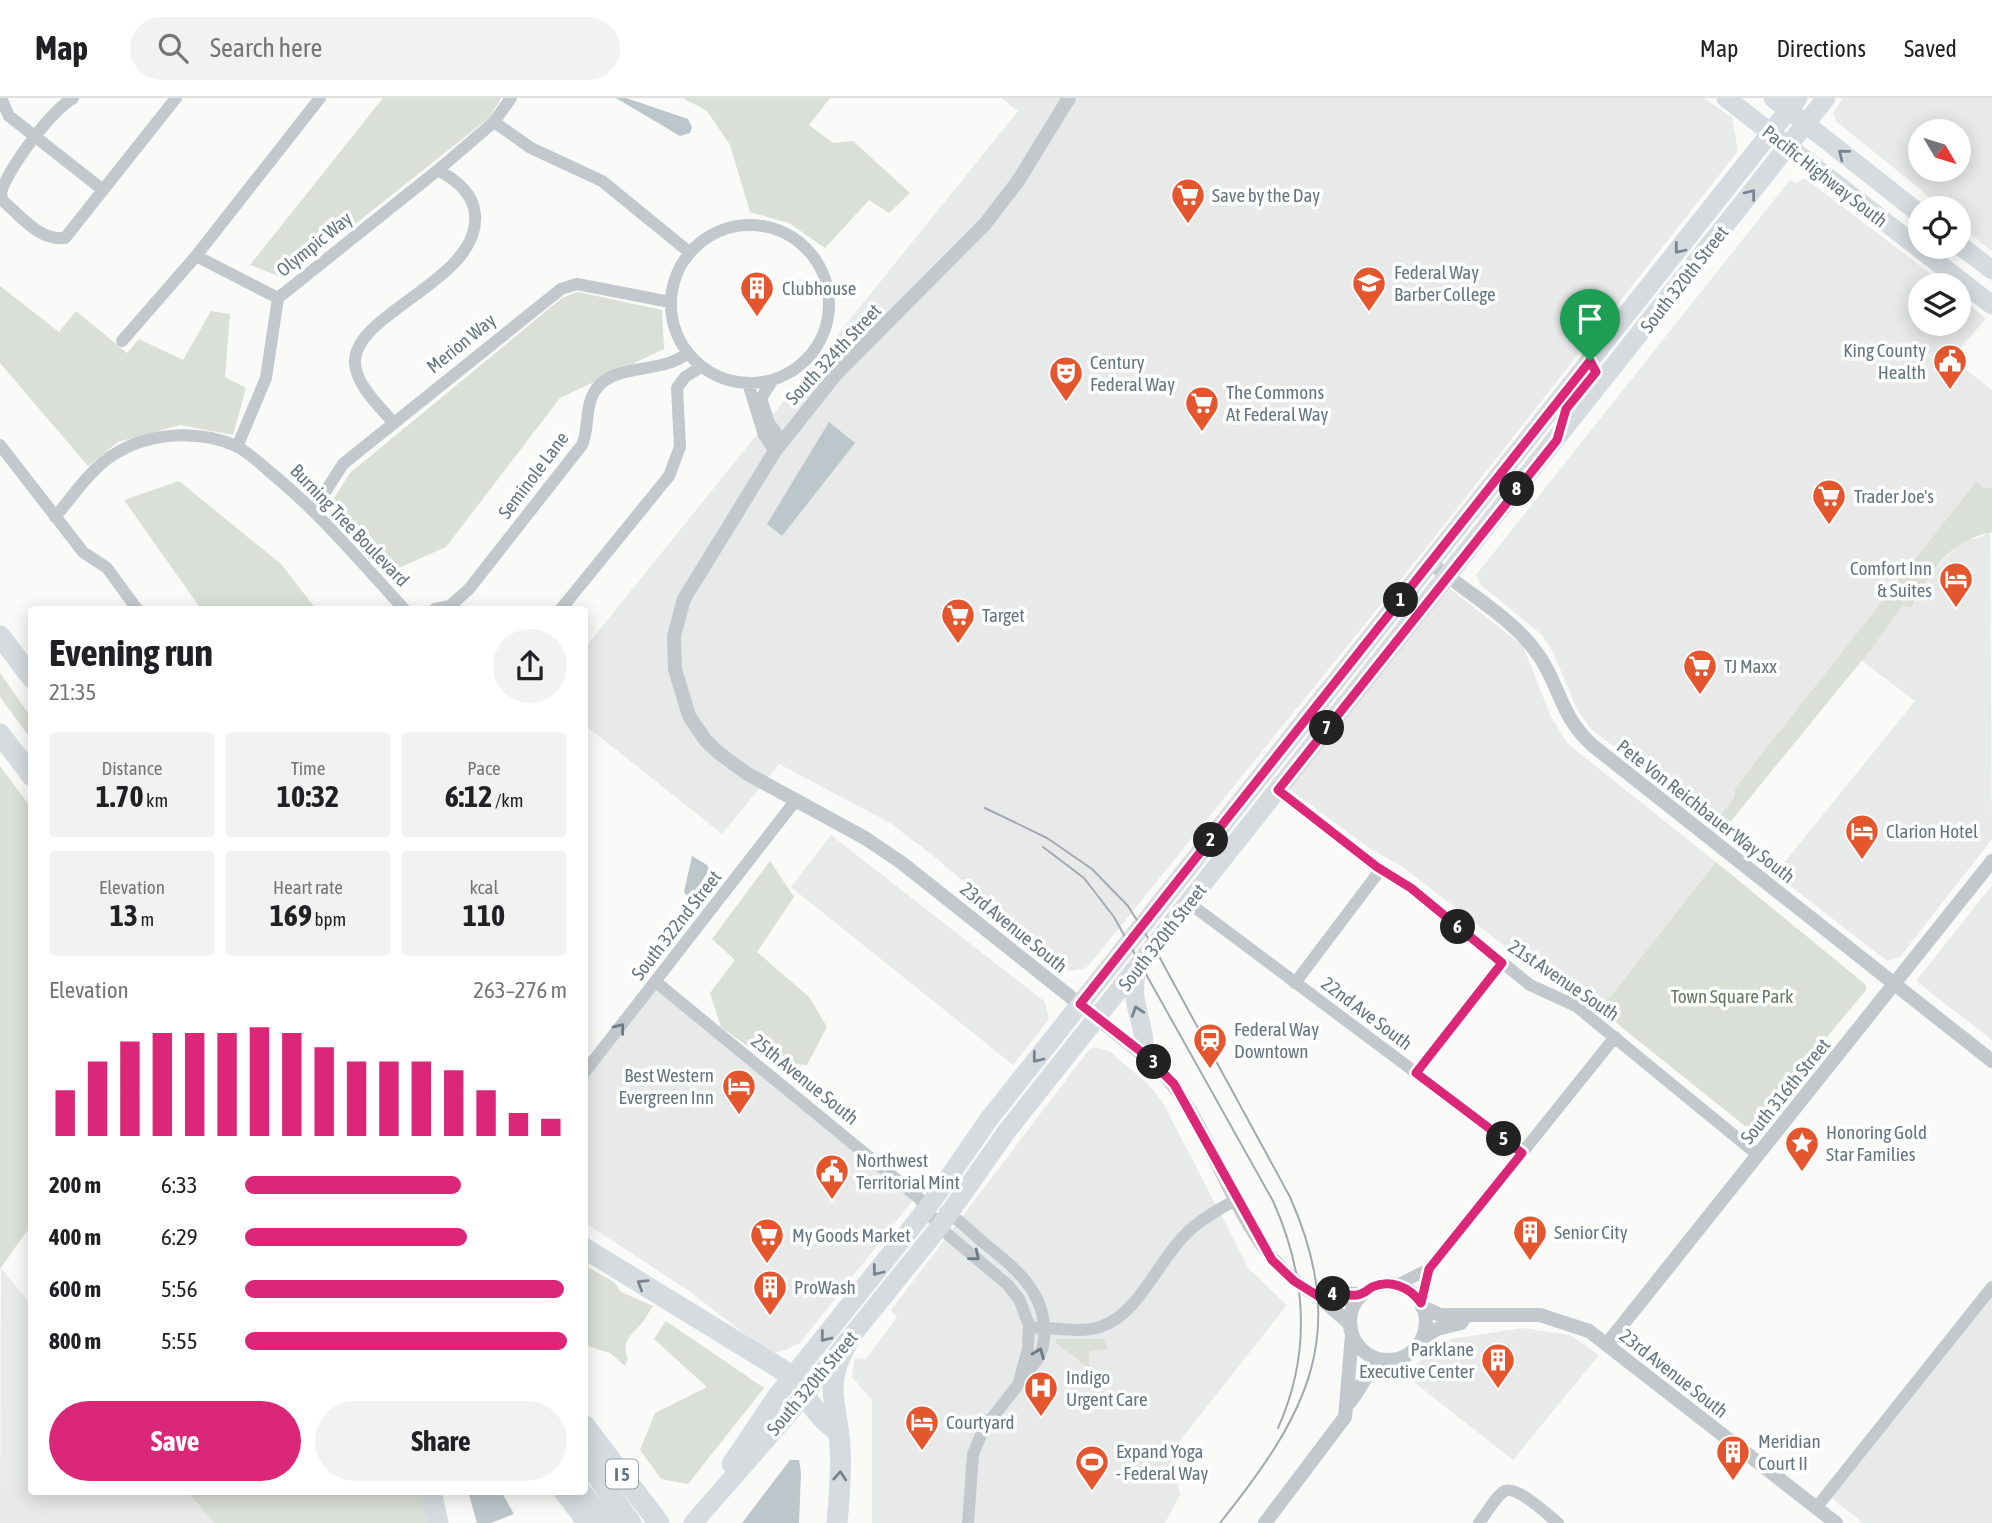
<!DOCTYPE html>
<meta charset="utf-8">
<style>
:root{--surface:#fff;--page:#f2f2f2;--text:#202124;--muted:#757577;--line:#e0e0e0;--accent:#db2777}
body{margin:0;font-family:"Asap Condensed",sans-serif;background:var(--page);color:var(--text);height:100vh;display:flex;flex-direction:column;font-size:26px;white-space:nowrap}
*{box-sizing:border-box;margin:0}
p{font-size:23px;color:var(--muted)}
.icon{flex:none;width:38px;height:38px;fill:none;stroke:currentColor;stroke-width:2;stroke-linecap:round;stroke-linejoin:round}
.map{position:relative;flex:1;overflow:hidden}
.details{position:absolute;left:28px;top:508px;width:560px;height:889px;display:flex;flex-direction:column;background:var(--surface);border-radius:7px;box-shadow:0 4px 18px #0003}
.details>*{flex:none}
.needle{width:46px;rotate:128deg}
.tools{position:absolute;left:1908px;top:21px;display:grid;gap:14px}
.tools a{display:grid;place-items:center;width:63px;height:63px;border-radius:50%;background:var(--surface);box-shadow:0 4px 18px #0003;font-size:35px}
.pin{position:absolute;display:grid;place-items:center;width:60px;height:60px;color:#fff;margin:-72px -30px;border-radius:50% 50% 50% 0;rotate:-45deg;box-shadow:0 0 7px #0007}
.pin .icon{rotate:45deg}
.km{position:absolute;width:35px;height:35px;margin:-18px;border-radius:50%;background:#222;color:#fff;font-size:19px;line-height:35px;text-align:center}
.round{display:grid;place-items:center;flex:none;width:74px;height:74px;border-radius:37px;background:var(--page)}
.headline{display:flex;align-items:center;justify-content:space-between;height:119px;padding:0 21px}
h1{font-size:38px;font-weight:700;line-height:52px}
.stats{display:grid;grid-template-columns:repeat(3,1fr);gap:10px;height:119px;padding:7px 21px}
.stats div{display:grid;align-content:center;border-radius:7px;background:var(--page);text-align:center}
.stats b{font-size:30px;font-weight:700}
.stats small{font-size:19px;font-weight:400}
.stats p{font-size:19px}
.chart{height:196px;padding:14px 21px}
.chart p{display:flex;justify-content:space-between}
.chart svg{width:100%;height:126px;margin-top:7px;stroke:var(--accent);stroke-width:6}
.cta{display:flex;gap:14px;margin-top:auto;padding:14px 21px}
.cta a{flex:1;height:80px;border-radius:42px;background:var(--accent);color:#fff;font-size:28px;font-weight:700;line-height:80px;text-align:center}
.cta a+a{background:var(--page);color:var(--text)}
ul{padding:0 21px;list-style:none;font-size:23px}
li{display:grid;grid-template-columns:112px 84px 1fr;align-items:center;height:52px}
li i{height:18px;border-radius:9px;background:var(--accent)}
header{display:flex;align-items:center;gap:42px;box-sizing:border-box;height:98px;padding:0 35px;background:var(--surface);border-bottom:2px solid var(--line)}
header strong{font-size:33px}
nav{display:flex;gap:38px;margin-inline-start:auto;font-size:24px}
.search{width:490px;height:63px;background:var(--page);display:flex;align-items:center;gap:18px;box-sizing:border-box;padding:0 24px;border-radius:38px;color:var(--muted);font-size:26px}
.map>svg:first-child{display:block}
</style>
<header>
<strong>Map</strong>
<div class="search"><svg class="icon" aria-label="search" viewBox="0 0 24 24"><circle cx="10" cy="10" r="6"/><path d="M15 15l6 6"/></svg>Search here</div>
<nav><a>Map</a><a>Directions</a><a>Saved</a></nav>
</header>
<div class="map">
<svg width="1992" height="1425" viewBox="0 0 1992 1425">
<rect width="100%" height="100%" fill="#fafaf8"/>
<!-- built -->
<path fill="#e8e9e9" fill-rule="evenodd" d="M1001 0H1704L1732 19 1738 53 1407 474 1103 850 1086 870 1069 873 931 756 890 725 779 666 722 736 585 627 584 551 1018 13Z
M1843 0H1992V153L1958 126V110H1939L1919 90 1837 24 1833 15ZM1920 33H1958V72H1920Z
M1805 80 1945 187H1920V226H1958V197L1986 221 1951 260 1992 292V389L1984 390 1976 385 1735 690 1734 700 1719 719 1722 734 1590 630 1576 609 1553 554 1542 537 1481 487 1476 477 1790 82 1797 85Z
M1990 433 1992 741 1900 859 1887 863 1775 776 1915 603 1861 562 1904 506 1911 510 1926 479 1964 442 1982 439Z
M1449 490 1523 548 1551 619 1568 646 1716 764 1600 912 1569 889 1540 876 1403 769 1369 750 1288 690Z
M831 737 1045 904 1049 921 1013 967 791 789Z
M1992 787V942L1916 883Z
M656 884 917 1097 800 1245 785 1252 775 1255 754 1243 689 1193 585 1125 584 975Z
M1094 949 1109 953 1148 986 1163 1005 1249 1171 1287 1207 1171 1354 1180 1397 1165 1425H872V1302L852 1279 855 1260 866 1261 897 1219 891 1212 1089 952Z
M1 1170 31 1207 32 1393H187L214 1425H0Z
M1992 1189V1425H1863L1827 1396Z
M1523 1230 1570 1237 1599 1257 1513 1362 1401 1274 1418 1265 1432 1252 1451 1241Z"/>
<!-- green -->
<path fill="#dadfd7" d="M383 0H501L490 19 286 181 250 167Z
M683 0H830L809 27 833 45 853 43 910 95 889 115 869 102 825 150 789 125 750 114 730 47 707 13Z
M0 188 59 234 76 213 127 255 139 241 183 262 211 213 230 216 225 279 246 290 233 337 180 327 118 344 88 368 0 265Z
M578 194 662 212 664 251 560 300 446 449 387 475 327 411 350 375 562 200Z
M179 383 281 466 316 511H201L124 402Z
M1976 384 1984 390 1992 389V434C1953 441 1929 472 1911 510L1903 507 1872 550 1722 734 1719 719 1734 700 1735 690Z
M0 575 31 619V641L0 599Z
M0 668 32 711 31 1127 0 1171Z
M770 763 794 799 757 854 809 899 827 929 807 967 771 965 721 929 710 895 735 862 712 841Z
M1716 764 1866 887V892L1811 958 1810 963 1759 1027 1745 1028 1600 912Z
M584 1167 614 1184 621 1194 653 1208C649 1214 645 1222 640 1227 630 1239 621 1243 628 1261L625 1268 610 1255 585 1247Z
M666 1223 764 1290 688 1386 661 1381 640 1352 655 1315 707 1289 654 1241Z
M1057 1241H1104L1107 1251 1089 1253V1270L1056 1245Z
M187 1393H423L430 1425H214Z"/>
<!-- water -->
<path fill="#bbc7cb" d="M616 0H626L688 21 692 29 690 35 680 38Z
M829 324 855 345 782 438 767 426Z
M692 758 707 767 709 772 694 796 687 798 684 794Z
M790 1362H799L801 1375 799 1425H742Z
M468 1393H501L514 1416 491 1425H477Z"/>
<g fill="none" stroke-linecap="round" stroke-linejoin="round">
<!-- minor -->
<path stroke="#c3c8cc" stroke-width="12" d="M1 0 9 18 103 92
M73 0C50 14 10 68 1 94L2 102C21 118 39 143 65 140L176 0
M494 24 531 50 602 83 689 154
M671 206a79 79 0 1 1 158 0a79 79 0 1 1-158 0Z
M196 158 278 200
M122 243 196 158 320 0
M773 282 761 300 769 325 782 343
M748 285 764 337 775 353
M393 324C380 309 357 288 355 266 351 215 481 183 475 116 473 95 456 82 438 72
M0 347 83 454 107 470 137 511
M237 349 266 280 278 200 438 72 494 24 511 0
M313 413 343 366 561 191 577 186 670 204
M55 419C74 397 92 368 118 354 152 334 200 332 236 348 248 354 260 365 270 374 319 414 361 464 404 511
M435 511 450 508 469 491 582 347C590 329 584 306 597 290 616 265 664 276 687 255
M561 511 669 378 680 349 677 290 685 279 701 269
M1278 692 1370 764 1407 787 1530 887 1576 908 1758 1057
M1189 805 1522 1054
M656 884 919 1100 939 1129 1008 1187 1019 1201 1029 1227 1028 1251 1018 1287 984 1330 973 1356 968 1425
M1295 885 1381 771
M584 975 796 702
M1416 976 1501 865
M945 1114C957 1119 969 1132 979 1141 1012 1168 1047 1192 1044 1239 1043 1255 1036 1267 1024 1275
M1397 1187 1429 1171 1615 939
M1421 1205 1429 1171
M1029 1230C1052 1228 1077 1236 1100 1229 1138 1217 1157 1165 1184 1138 1199 1122 1218 1112 1237 1101
M1816 1410 1992 1189
M1479 1425C1486 1416 1494 1401 1503 1394 1515 1385 1548 1417 1558 1425"/>
<!-- tertiary -->
<path stroke="#c3c8cc" stroke-width="14" d="M1069 0 1018 83 985 126 837 275 775 353 684 501 674 538 675 571 689 618 706 643 719 655 746 675 865 740 902 765 1155 966C1220 1031 1235 1156 1318 1198L1327 1195 1361 1196
M1431 465C1462 491 1510 519 1534 551 1560 584 1558 616 1592 647L1992 963
M1350 1224a38 38 0 1 1 76 0a38 38 0 1 1-76 0Z
M1318 1198 1349 1225
M1422 1209 1440 1217H1540L1589 1233 1836 1425
M1422 1240 1437 1231 1461 1225 1466 1218
M1607 1246 1992 763
M1348 1306C1363 1290 1364 1272 1386 1262
M1265 1425 1345 1319 1352 1237"/>
<!-- primary -->
<path stroke="#d6dbdf" stroke-width="19" d="M1726 0 1992 207
M1773 0 1920 116
M1958 146 1992 172
M1137 871C1128 908 1146 921 1144 956
M731 1366 776 1299 928 1109 989 1021 1798 0
M693 1425 792 1312 941 1127 1007 1033 1826 0"/>
<!-- motorway -->
<path stroke="#d6dbdf" stroke-width="21" d="M0 538 32 580
M0 636 32 678
M584 1150 781 1271C803 1287 812 1317 837 1332
M584 1327 659 1425
M584 1360 631 1425
M431 1393 438 1425
M564 1393 588 1425
M580 1393 607 1425
M837 1425C839 1400 842 1374 840 1348 837 1301 822 1290 848 1243"/>
<!-- tram -->
<path stroke="#a2aab0" stroke-width="2" d="M985 710 1047 740 1092 771 1128 808 1155 851 1290 1099C1351 1237 1307 1316 1220 1425
M1043 749 1084 780 1114 819 1273 1103C1307 1179 1312 1254 1278 1330"/>
</g>
<!-- one-way arrows -->
<defs><path id="oneway-chevron" d="M-2-3.5L2.5 0L-2 3.5" fill="none" stroke-width="1.6" stroke-linecap="round" stroke-linejoin="round" transform="scale(1.75)"/></defs>
<g stroke="#768591">
<use href="#oneway-chevron" transform="translate(1843 56) rotate(-141)"/>
<use href="#oneway-chevron" transform="translate(1751 96) rotate(-52)"/>
<use href="#oneway-chevron" transform="translate(1679 151) rotate(128)"/>
<use href="#oneway-chevron" transform="translate(1137 913) rotate(-109)"/>
<use href="#oneway-chevron" transform="translate(1037 960) rotate(128)"/>
<use href="#oneway-chevron" transform="translate(877 1173) rotate(128)"/>
<use href="#oneway-chevron" transform="translate(642 1186) rotate(-148)"/>
<use href="#oneway-chevron" transform="translate(825 1239) rotate(128)"/>
<use href="#oneway-chevron" transform="translate(840 1378) rotate(-86)"/>
</g>
<g stroke="#6a7a87">
<use href="#oneway-chevron" transform="translate(620 930) rotate(-52)"/>
<use href="#oneway-chevron" transform="translate(975 1158) rotate(39)"/>
<use href="#oneway-chevron" transform="translate(1039 1255) rotate(-68)"/>
</g>
<g fill="none" stroke-linecap="round" stroke-linejoin="round">
<!-- route casing -->
<g stroke="#fff" stroke-width="14">
<path id="route" d="M1590 263 1596 274 1566 311 1557 342 1278 692 1377 769 1411 790 1502 865 1416 975 1522 1055 1429 1171 1421 1205C1410 1189 1390 1181 1372 1189 1367 1192 1364 1196 1357 1197 1344 1198 1331 1194 1318 1198L1294 1183 1272 1162 1174 986 1144 956 1080 906Z"/>
</g>
<!-- route -->
<use href="#route" stroke="#db2777" stroke-width="9"/>
</g>
<!-- icons -->
<defs>
<g id="supermarket-pin" transform="scale(1.75)"><path d="M0 17L-7.5 6A9.5 9.5 0 1 1 7.5 6Z" fill="#e4572e" stroke="#fff"/><path d="M-6-5.5h2.5l.6 2H6L4.5 2H-2.5L-4.4-4H-6ZM-1.5 3.2a1.3 1.3 0 1 0 .1 0ZM3 3.2a1.3 1.3 0 1 0 .1 0Z" fill="#fff"/></g>
<g id="university-pin" transform="scale(1.75)"><path d="M0 17L-7.5 6A9.5 9.5 0 1 1 7.5 6Z" fill="#e4572e" stroke="#fff"/><path d="M0-5L7-2L0 1L-7-2ZM-4 1L0 2.5L4 1V4Q0 6-4 4Z" fill="#fff"/></g>
<g id="building-pin" transform="scale(1.75)"><path d="M0 17L-7.5 6A9.5 9.5 0 1 1 7.5 6Z" fill="#e4572e" stroke="#fff"/><path d="M-4-6H4V6H1V3H-1V6H-4ZM-2.5-4.3h1.7v1.8h-1.7ZM.8-4.3h1.7v1.8H.8ZM-2.5-1h1.7V.8h-1.7ZM.8-1h1.7V.8H.8Z" fill="#fff"/></g>
<g id="civic-pin" transform="scale(1.75)"><path d="M0 17L-7.5 6A9.5 9.5 0 1 1 7.5 6Z" fill="#e4572e" stroke="#fff"/><path d="M-.6-6.5H3V-4.5H.6V-3L4-1V1h2V6H-6V1h2V-1L-.6-3ZM-1.2 2.5V6h2.4V2.5Z" fill="#fff"/></g>
<g id="theatre-pin" transform="scale(1.75)"><path d="M0 17L-7.5 6A9.5 9.5 0 1 1 7.5 6Z" fill="#e4572e" stroke="#fff"/><path d="M-5-5.5Q0-4 5-5.5V0Q5 5 0 6Q-5 5-5 0ZM-3.3-2.5H-1v1.5H-3.3ZM1-2.5H3.3v1.5H1ZM-2.8 1Q0 5.5 2.8 1Z" fill="#fff"/></g>
<g id="hotel-pin" transform="scale(1.75)"><path d="M0 17L-7.5 6A9.5 9.5 0 1 1 7.5 6Z" fill="#e4572e" stroke="#fff"/><path d="M-6-4.5h1.5V1H6V5H4.5V3h-9V5H-6ZM-4 0a1.8 1.8 0 1 1 3.6 0ZM.5 0V-2.5h3Q6-2.5 6 0Z" fill="#fff"/></g>
<g id="station-pin" transform="scale(1.75)"><path d="M0 17L-7.5 6A9.5 9.5 0 1 1 7.5 6Z" fill="#e4572e" stroke="#fff"/><path d="M-3-6H3Q5-6 5-4V2Q5 4 3 4L4.5 6H3L1.5 4h-3L-3 6H-4.5L-3 4Q-5 4-5 2V-4Q-5-6-3-6ZM-3.5-4v3h7v-3ZM-3.5 1v1.5H-2V1ZM2 1v1.5H3.5V1Z" fill="#fff"/></g>
<g id="sight-pin" transform="scale(1.75)"><path d="M0 17L-7.5 6A9.5 9.5 0 1 1 7.5 6Z" fill="#e4572e" stroke="#fff"/><path d="M0-6L1.8-2.2L6-1.7L2.9 1.2L3.7 5.4L0 3.3L-3.7 5.4L-2.9 1.2L-6-1.7L-1.8-2.2Z" fill="#fff"/></g>
<g id="hospital-pin" transform="scale(1.75)"><path d="M0 17L-7.5 6A9.5 9.5 0 1 1 7.5 6Z" fill="#e4572e" stroke="#fff"/><path d="M-5-5h3v3.5h4V-5h3V5h-3V1.5h-4V5h-3Z" fill="#fff"/></g>
<g id="stadium-pin" transform="scale(1.75)"><path d="M0 17L-7.5 6A9.5 9.5 0 1 1 7.5 6Z" fill="#e4572e" stroke="#fff"/><path d="M0-5a6.5 5 0 1 0 0 10a6.5 5 0 1 0 0-10ZM-3.5-1.8h7v3.6h-7Z" fill="#fff"/></g>
</defs>
<g fill-rule="evenodd">
<use href="#supermarket-pin" x="1188" y="97"/>
<use href="#university-pin" x="1369" y="185"/>
<use href="#building-pin" x="757" y="190"/>
<use href="#civic-pin" x="1950" y="263"/>
<use href="#theatre-pin" x="1066" y="275"/>
<use href="#supermarket-pin" x="1202" y="305"/>
<use href="#supermarket-pin" x="1829" y="398"/>
<use href="#hotel-pin" x="1956" y="481"/>
<use href="#supermarket-pin" x="958" y="517"/>
<use href="#supermarket-pin" x="1700" y="568"/>
<use href="#hotel-pin" x="1862" y="733"/>
<use href="#station-pin" x="1210" y="942"/>
<use href="#hotel-pin" x="739" y="988"/>
<use href="#sight-pin" x="1802" y="1045"/>
<use href="#civic-pin" x="832" y="1073"/>
<use href="#building-pin" x="1530" y="1134"/>
<use href="#supermarket-pin" x="767" y="1137"/>
<use href="#building-pin" x="770" y="1189"/>
<use href="#building-pin" x="1498" y="1262"/>
<use href="#hospital-pin" x="1041" y="1290"/>
<use href="#hotel-pin" x="922" y="1324"/>
<use href="#building-pin" x="1733" y="1354"/>
<use href="#stadium-pin" x="1092" y="1364"/>
</g>
<g text-anchor="middle" dominant-baseline="central" stroke-width="7" stroke-linejoin="round" paint-order="stroke">
<!-- shield labels -->
<rect fill="#fff" stroke="#939fa8" stroke-width="2" x="606" y="1361.5" width="32" height="29" rx="5"/>
<g font-size="18" font-weight="bold" fill="#657683">
<text x="622" y="1376">I 5</text>
</g>
<!-- street labels -->
<g font-size="19" fill="#657683" stroke="#fff">
<text transform="translate(1825 78) rotate(38)">Pacific Highway South</text>
<text transform="translate(314 146) rotate(-39)">Olympic Way</text>
<text transform="translate(1684 181) rotate(-52)">South 320th Street</text>
<text transform="translate(461 245) rotate(-39)">Merion Way</text>
<text transform="translate(833 256) rotate(-47)">South 324th Street</text>
<text transform="translate(533 377) rotate(-53)">Seminole Lane</text>
<text transform="translate(350 427) rotate(46)">Burning Tree Boulevard</text>
<text transform="translate(1706 713) rotate(38)">Pete Von Reichbauer Way South</text>
<text transform="translate(676 827) rotate(-52)">South 322nd Street</text>
<text transform="translate(1014 829) rotate(39)">23rd Avenue South</text>
<text transform="translate(1162 839) rotate(-52)">South 320th Street</text>
<text transform="translate(1564 882) rotate(34)">21st Avenue South</text>
<text transform="translate(1367 915) rotate(37)">22nd Ave South</text>
<text transform="translate(805 981) rotate(39)">25th Avenue South</text>
<text transform="translate(1785 993) rotate(-51)">South 316th Street</text>
<text transform="translate(1674 1275) rotate(38)">23rd Avenue South</text>
<text transform="translate(812 1285) rotate(-50)">South 320th Street</text>
</g>
<!-- poi labels -->
<g font-size="19" fill="#657683" stroke="#fff" text-anchor="start">
<text x="1212" y="97">Save by the Day</text>
<text x="1394" y="174">Federal Way<tspan x="1394" dy="22">Barber College</tspan></text>
<text x="782" y="190">Clubhouse</text>
<text x="1926" y="252" text-anchor="end">King County<tspan x="1926" dy="22">Health</tspan></text>
<text x="1090" y="264">Century<tspan x="1090" dy="22">Federal Way</tspan></text>
<text x="1226" y="294">The Commons<tspan x="1226" dy="22">At Federal Way</tspan></text>
<text x="1854" y="398">Trader Joe's</text>
<text x="1932" y="470" text-anchor="end">Comfort Inn<tspan x="1932" dy="22">&amp; Suites</tspan></text>
<text x="982" y="517">Target</text>
<text x="1724" y="568">TJ Maxx</text>
<text x="1886" y="733">Clarion Hotel</text>
<text x="1234" y="931">Federal Way<tspan x="1234" dy="22">Downtown</tspan></text>
<text x="714" y="977" text-anchor="end">Best Western<tspan x="714" dy="22">Evergreen Inn</tspan></text>
<text x="1826" y="1034">Honoring Gold<tspan x="1826" dy="22">Star Families</tspan></text>
<text x="856" y="1062">Northwest<tspan x="856" dy="22">Territorial Mint</tspan></text>
<text x="1554" y="1134">Senior City</text>
<text x="792" y="1137">My Goods Market</text>
<text x="794" y="1189">ProWash</text>
<text x="1474" y="1251" text-anchor="end">Parklane<tspan x="1474" dy="22">Executive Center</tspan></text>
<text x="1066" y="1279">Indigo<tspan x="1066" dy="22">Urgent Care</tspan></text>
<text x="946" y="1324">Courtyard</text>
<text x="1758" y="1343">Meridian<tspan x="1758" dy="22">Court II</tspan></text>
<text x="1116" y="1353">Expand Yoga<tspan x="1116" dy="22">- Federal Way</tspan></text>
</g>
<!-- park labels -->
<g font-size="19" fill="#687a64" stroke="#fff">
<text x="1732" y="898">Town Square Park</text>
</g>
</g>
</svg>
<div class="tools">
<a><svg class="needle" viewBox="-14 -14 28 28"><path d="M0-13l5 13h-10z" fill="#e53935"/><path d="M0 13l5-13h-10z" fill="#757577"/></svg></a>
<a><svg class="icon" aria-label="locate" viewBox="0 0 24 24"><circle cx="12" cy="12" r="6"/><path d="M12 2v4M12 18v4M2 12h4M18 12h4"/></svg></a>
<a><svg class="icon" aria-label="layers" viewBox="0 0 24 24"><path d="M12 4l9 5-9 5-9-5zM3 14l9 5 9-5"/></svg></a>
</div>
<div class="pin" style="left:1590px;top:263px;background:#1e9e55"><svg class="icon" aria-label="arrive" viewBox="0 0 24 24"><path d="M6 21V4h12l-3 4 3 4H6"/></svg></div>
<b class="km" style="left:1401px;top:502px">1</b>
<b class="km" style="left:1211px;top:742px">2</b>
<b class="km" style="left:1154px;top:964px">3</b>
<b class="km" style="left:1333px;top:1196px">4</b>
<b class="km" style="left:1504px;top:1041px">5</b>
<b class="km" style="left:1458px;top:829px">6</b>
<b class="km" style="left:1327px;top:630px">7</b>
<b class="km" style="left:1517px;top:391px">8</b>
<section class="details">
<div class="headline"><div><h1>Evening run</h1><p>21:35</p></div><a class="round"><svg class="icon" aria-label="share" viewBox="0 0 24 24"><path d="M12 15V3M7 8l5-5 5 5M5 13v7h14v-7"/></svg></a></div>
<div class="stats">
<div><p>Distance</p><b>1.70<small> km</small></b></div>
<div><p>Time</p><b>10:32</b></div>
<div><p>Pace</p><b>6:12<small> /km</small></b></div>
</div>
<div class="stats">
<div><p>Elevation</p><b>13<small> m</small></b></div>
<div><p>Heart rate</p><b>169<small> bpm</small></b></div>
<div><p>kcal</p><b>110</b></div>
</div>
<div class="chart"><p><span>Elevation</span>263–276 m</p>
<svg viewBox="0 0 160 44" preserveAspectRatio="none"><path d="M5 44V28M15 44V18M25 44V11M35 44V8M45 44V8M55 44V8M65 44V6M75 44V8M85 44V13M95 44V18M105 44V18M115 44V18M125 44V21M135 44V28M145 44V36M155 44V38"/></svg>
</div>
<ul>
<li><b>200 m</b>6:33<i style="width:67%"></i></li>
<li><b>400 m</b>6:29<i style="width:69%"></i></li>
<li><b>600 m</b>5:56<i style="width:99%"></i></li>
<li><b>800 m</b>5:55<i style="width:100%"></i></li>
</ul>
<div class="cta"><a>Save</a><a>Share</a></div>
</section>
</div>
